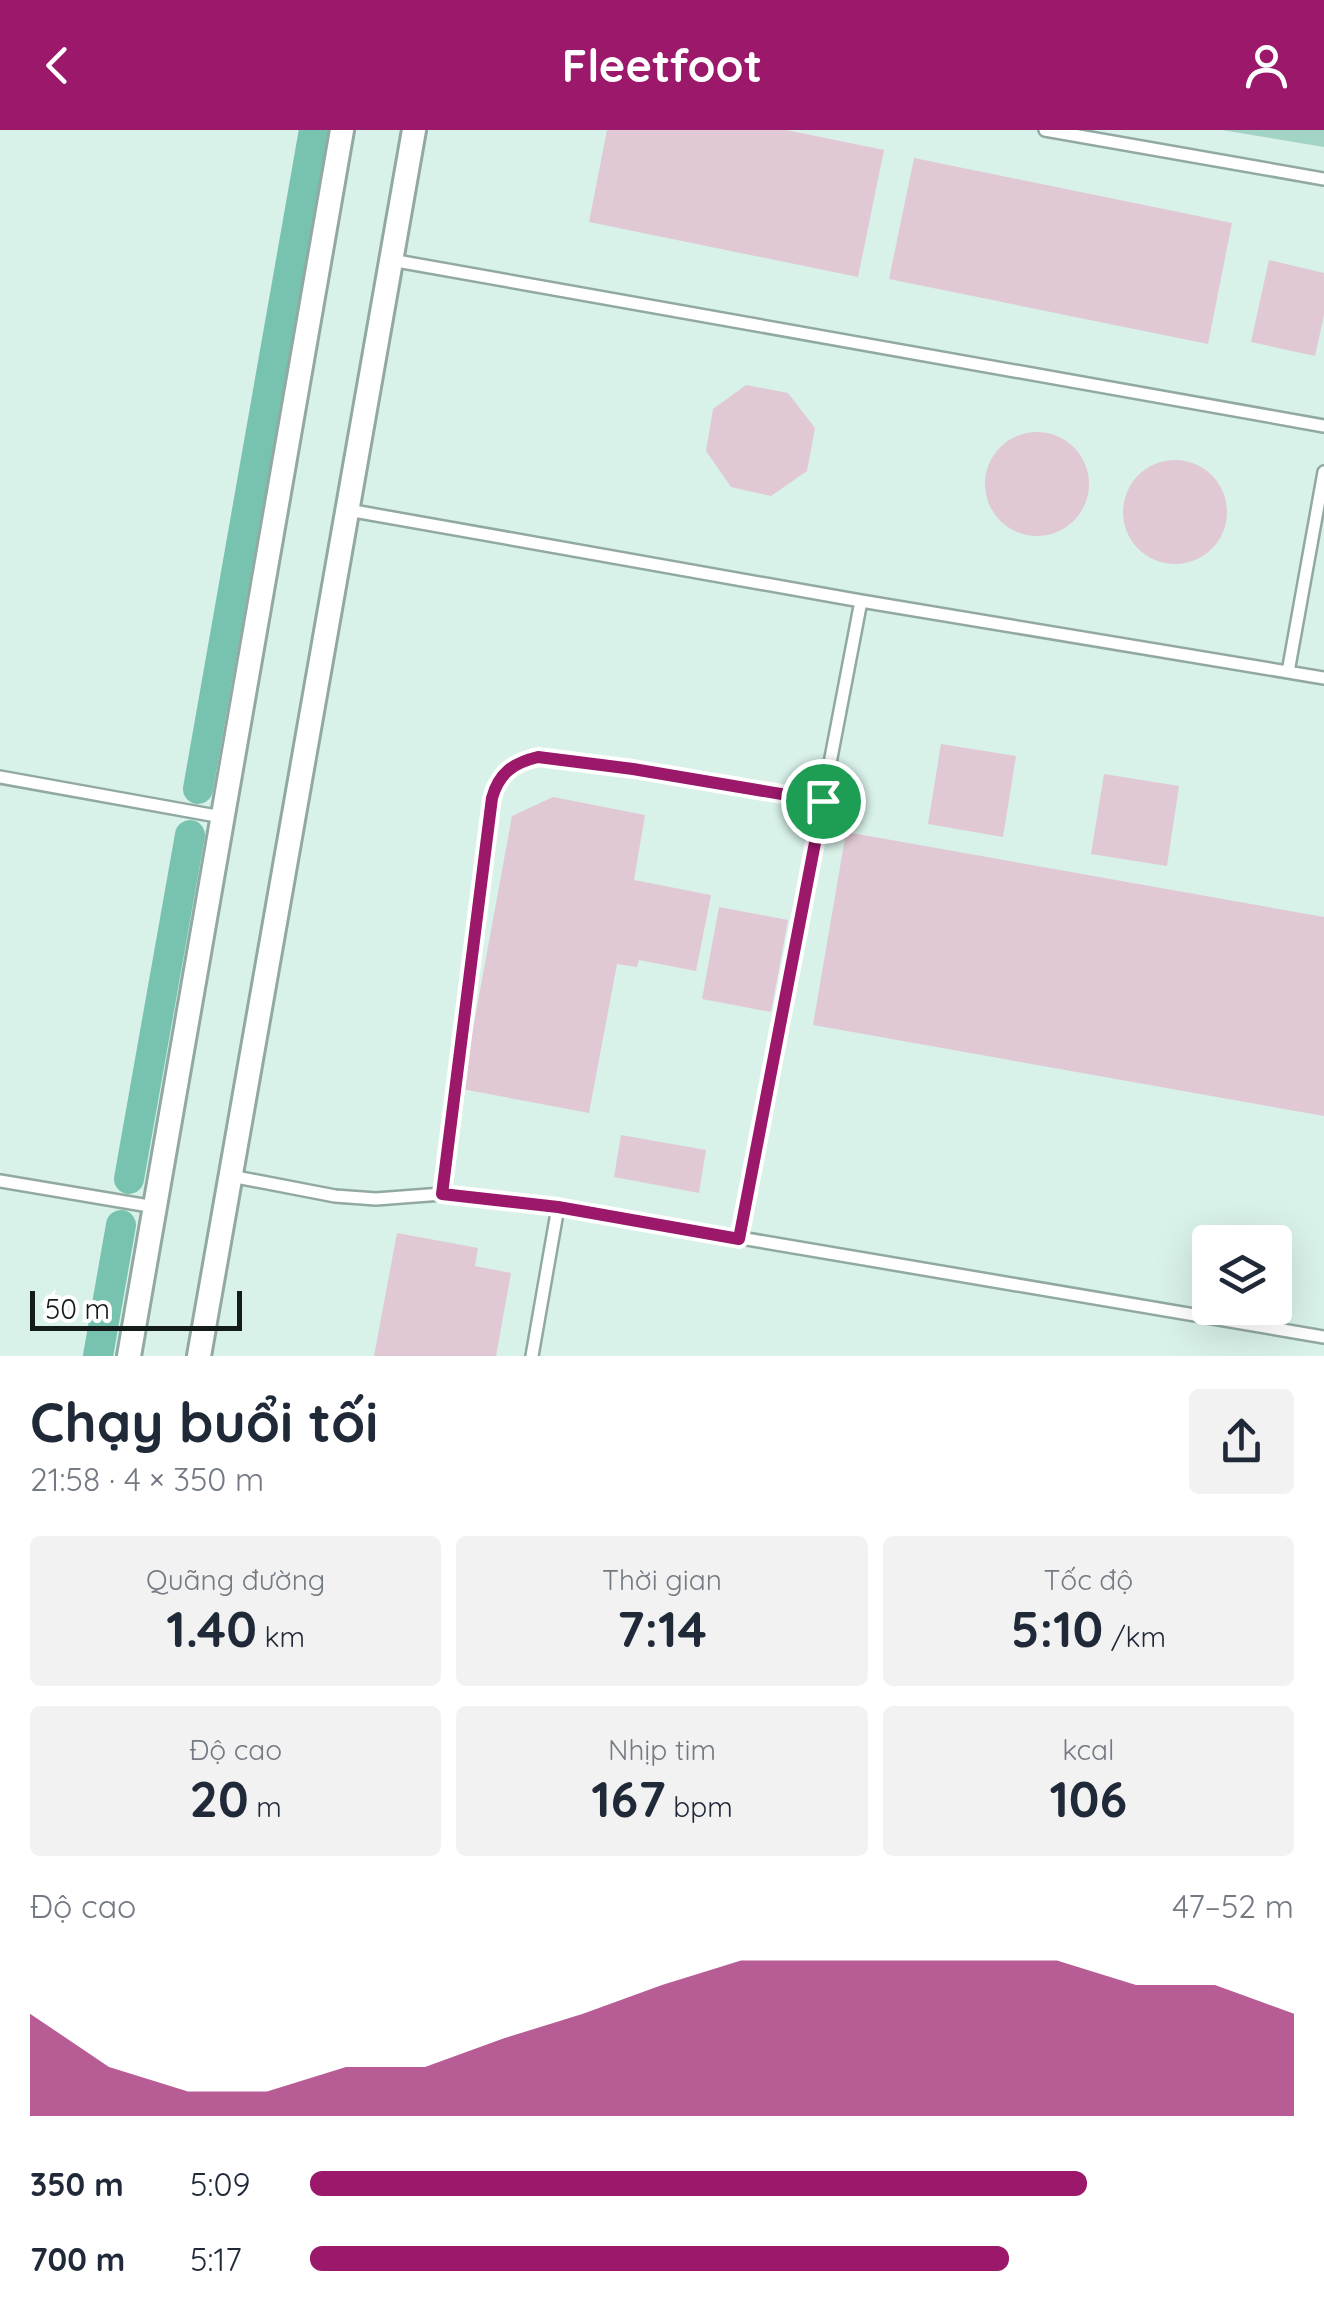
<!DOCTYPE html>
<html lang="vi">
<meta charset="utf-8">
<style>
:root{--surface:#fff;--page:#f2f2f3;--text:#1f2937;--muted:#747a83;--accent:#9b186b}
body{margin:0;font-family:Quicksand,sans-serif;background:var(--page);color:var(--text);height:100vh;display:flex;flex-direction:column;font-size:38px;white-space:nowrap}
*{box-sizing:border-box;margin:0}
p{font-size:32px;color:var(--muted)}
.icon{flex:none;width:55px;height:55px;fill:none;stroke:currentColor;stroke-width:2;stroke-linecap:round;stroke-linejoin:round}
.map{position:relative;height:1226px;overflow:hidden}
.details{display:flex;flex-direction:column;background:var(--surface);flex:1}
.details>*{flex:none}
.buttons{position:absolute;left:1192px;top:1095px;display:grid;gap:20px}
.buttons a{display:grid;place-items:center;width:100px;height:100px;border-radius:10px;background:var(--surface);box-shadow:0 10px 40px #0002;font-size:50px}
.scale{position:absolute;left:30px;bottom:25px;width:212px;box-sizing:border-box;padding-left:10px;border:5px solid #131c1a;border-top:0;font-size:28px;line-height:35px;white-space:nowrap;color:#131c1a;-webkit-text-stroke:8px #fff;paint-order:stroke}
.pin{position:absolute;display:grid;place-items:center;width:85px;height:85px;color:#fff;margin:-42px;border:5px solid #fff;border-radius:50%;box-shadow:0 2px 10px #0007}
.round{display:grid;place-items:center;flex:none;width:105px;height:105px;border-radius:10px;background:var(--page)}
.overview{display:flex;align-items:center;justify-content:space-between;height:170px;padding:0 30px}
h1{font-size:55px;font-weight:700;line-height:75px}
.metrics{display:grid;grid-template-columns:repeat(3,1fr);gap:15px;height:170px;padding:10px 30px}
.metrics div{display:grid;align-content:center;border-radius:10px;background:var(--page);text-align:center}
.metrics b{font-size:50px;font-weight:700}
.metrics small{font-size:28px;font-weight:400}
.metrics p{font-size:28px}
.chart{height:280px;padding:20px 30px}
.chart p{display:flex;justify-content:space-between}
.chart svg{width:100%;height:180px;margin-top:10px;fill:var(--accent);opacity:.7}
ul{padding:0 30px;list-style:none;font-size:32px}
li{display:grid;grid-template-columns:160px 120px 1fr;align-items:center;height:75px}
li i{height:25px;border-radius:12px;background:var(--accent)}
header{display:flex;justify-content:space-between;align-items:center;height:130px;padding:0 30px;background:var(--accent);color:#fff;font-size:45px;font-weight:700}
.map>svg:first-child{display:block}
</style>
<header><svg class="icon" aria-label="back" viewBox="0 0 24 24"><path d="M15 5l-7 7 7 7"/></svg>Fleetfoot<svg class="icon" aria-label="person" viewBox="0 0 24 24"><circle cx="12" cy="8" r="4"/><path d="M4 21q1-7 8-7t8 7"/></svg></header>
<div class="map">
<svg width="1324" height="1226" viewBox="0 0 1324 1226">
<rect width="100%" height="100%" fill="#d8f1e9"/>
<!-- green -->
<path fill="#a2d4c6" d="M1222 0H1324V17Z"/>
<g fill="none" stroke-linecap="round" stroke-linejoin="round">
<!-- canal -->
<path stroke="#77c3af" stroke-width="30" d="M198 659 314 0
M129 1049 190 705
M98 1226 121 1095"/>
</g>
<!-- building -->
<path fill="#e0c9d4" d="M607 0H786L884 20 858 147 589 92Z
M914 28 1232 93 1208 214 889 149Z
M1269 130 1324 143V185L1315 226 1251 212Z
M746 255 788 263 815 298 807 341 771 366 731 357 706 321 713 279Z
M985 354a52 52 0 1 1 104 0a52 52 0 1 1-104 0Z
M1123 382a52 52 0 1 1 104 0a52 52 0 1 1-104 0Z
M941 614 1016 626 1003 707 928 694Z
M1104 644 1179 656 1167 736 1091 724Z
M553 667 645 685 634 750 711 765 696 841 639 830 637 837 617 834 589 983 462 959 512 686Z
M846 702 1324 787V986L813 895Z
M719 777 788 790 771 882 702 869Z
M621 1005 706 1020 699 1063 614 1047Z
M397 1103 478 1118 475 1136 511 1143 496 1226H374Z"/>
<g fill="none" stroke-linecap="round" stroke-linejoin="round">
<!-- lane casing -->
<g stroke="#91a9a2" stroke-width="16">
<path id="lane" d="M1045 0 1324 49
M391 130 1324 296
M348 380 861 471 1324 548
M1288 542 1324 342
M0 647 222 687
M231 1046 335 1066 376 1069 442 1064 558 1077 1324 1207
M0 1051 155 1077
M442 1064 492 668C500 640 519 626 549 627L823 671
M739 1109 861 471
M532 1226 558 1077"/>
</g>
<!-- street casing -->
<g stroke="#91a9a2" stroke-width="28">
<path id="street" d="M129 1226 342 0
M199 1226 414 0"/>
</g>
<!-- lane -->
<use href="#lane" stroke="#fff" stroke-width="11"/>
<!-- street -->
<use href="#street" stroke="#fff" stroke-width="22"/>
</g>
<g fill="none" stroke-linecap="round" stroke-linejoin="round">
<!-- route casing -->
<g stroke="#fff" stroke-width="20">
<path id="route" d="M538 627 633 639 823 671 739 1109 558 1077 442 1064 492 668C499 643 513 633 538 627Z"/>
</g>
<!-- route -->
<use href="#route" stroke="#9b186b" stroke-width="12"/>
</g>
</svg>
<div class="buttons">
<a><svg class="icon" aria-label="layers" viewBox="0 0 24 24"><path d="M12 4l9 5-9 5-9-5zM3 14l9 5 9-5"/></svg></a>
</div>
<div class="scale">50 m</div>
<div class="pin" style="left:823px;top:671px;background:#1e9e55"><svg class="icon" aria-label="arrive" viewBox="0 0 24 24"><path d="M6 21V4h12l-3 4 3 4H6"/></svg></div>
</div>
<section class="details">
<div class="overview"><div><h1>Chạy buổi tối</h1><p>21:58 · 4 × 350 m</p></div><a class="round"><svg class="icon" aria-label="share" viewBox="0 0 24 24"><path d="M12 15V3M7 8l5-5 5 5M5 13v7h14v-7"/></svg></a></div>
<div class="metrics">
<div><p>Quãng đường</p><b>1.40<small> km</small></b></div>
<div><p>Thời gian</p><b>7:14</b></div>
<div><p>Tốc độ</p><b>5:10<small> /km</small></b></div>
</div>
<div class="metrics">
<div><p>Độ cao</p><b>20<small> m</small></b></div>
<div><p>Nhịp tim</p><b>167<small> bpm</small></b></div>
<div><p>kcal</p><b>106</b></div>
</div>
<div class="chart"><p><span>Độ cao</span>47–52 m</p>
<svg viewBox="0 0 160 44" preserveAspectRatio="none"><path d="M0 44V19L10 32L20 38L30 38L40 32L50 32L60 25L70 19L80 12L90 6L100 6L110 6L120 6L130 6L140 12L150 12L160 19V44z"/></svg>
</div>
<ul>
<li><b>350 m</b>5:09<i style="width:79%"></i></li>
<li><b>700 m</b>5:17<i style="width:71%"></i></li>
</ul>
</section>
